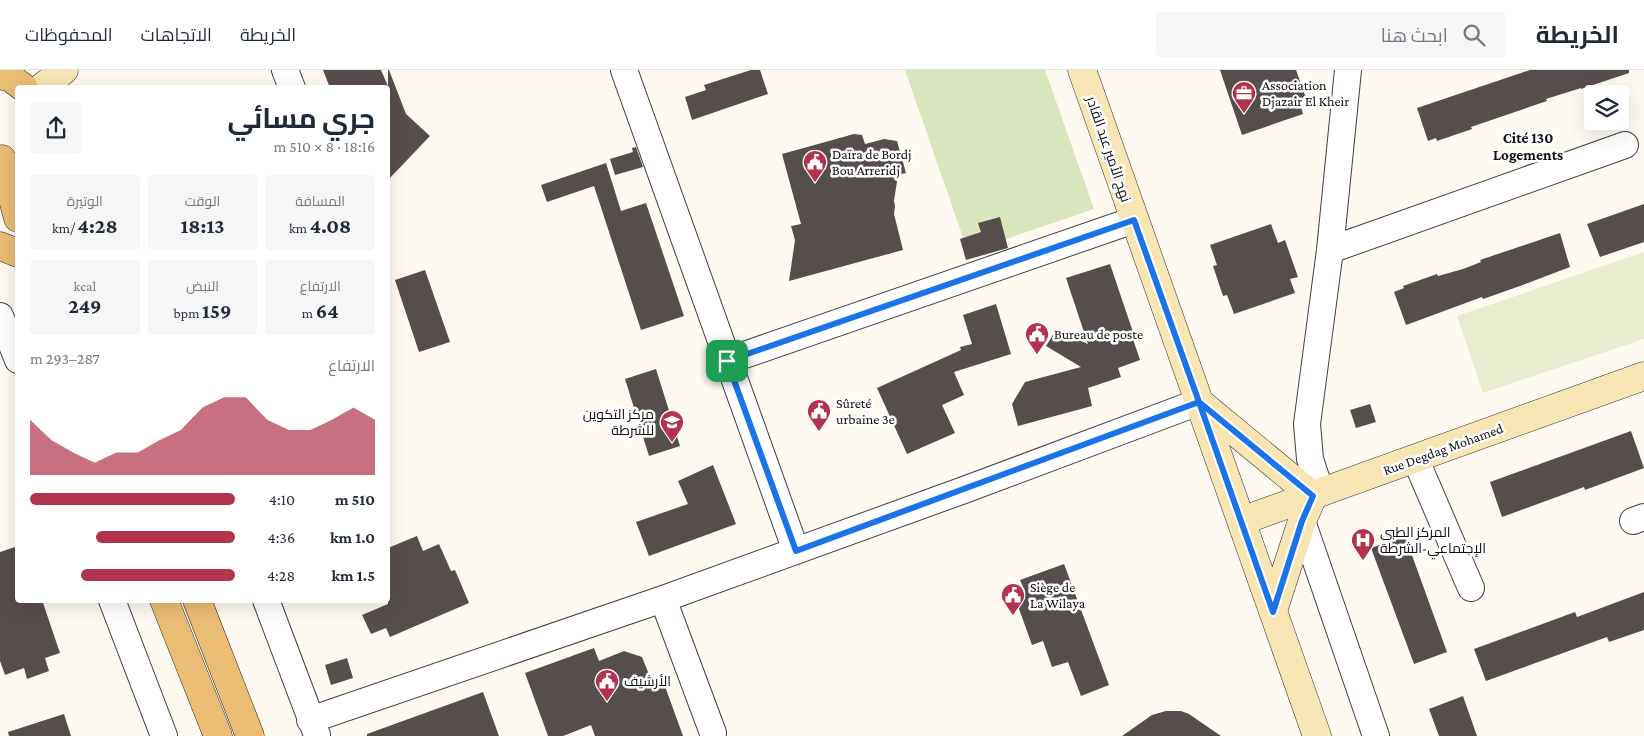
<!DOCTYPE html>
<html lang="ar">
<meta charset="utf-8">
<style>
:root{--surface:#fff;--page:#f6f6f7;--text:#1f2937;--muted:#747a83;--line:#e0e1e3;--accent:#b1344c}
body{margin:0;font-family:"Crimson Pro",Cairo,serif;background:var(--page);color:var(--text);direction:rtl;height:100vh;display:flex;flex-direction:column;font-size:19px;white-space:nowrap}
*{box-sizing:border-box;margin:0}
p{font-size:16px;color:var(--muted)}
.icon{flex:none;width:28px;height:28px;fill:none;stroke:currentColor;stroke-width:2;stroke-linecap:round;stroke-linejoin:round}
.map{position:relative;flex:1;overflow:hidden;direction:ltr}
.side{position:absolute;left:15px;top:15px;width:375px;height:518px;display:flex;flex-direction:column;background:var(--surface);border-radius:5px;box-shadow:0 5px 20px #0002;direction:rtl}
.side>*{flex:none}
.fabs{position:absolute;left:1584px;top:15px;display:grid;gap:10px}
.fabs a{display:grid;place-items:center;width:45px;height:45px;border-radius:5px;background:var(--surface);box-shadow:0 5px 20px #0002;font-size:25px}
.pin{position:absolute;display:grid;place-items:center;width:42px;height:42px;color:#fff;margin:-21px;border-radius:10px;box-shadow:0 2px 8px #0006}
.round{display:grid;place-items:center;flex:none;width:52px;height:52px;border-radius:5px;background:var(--page)}
.head{display:flex;align-items:center;justify-content:space-between;height:85px;padding:0 15px}
h1{font-size:28px;font-weight:700;line-height:38px}
.stats{display:grid;grid-template-columns:repeat(3,1fr);gap:8px;height:85px;padding:5px 15px}
.stats div{display:grid;align-content:center;border-radius:5px;background:var(--page);text-align:center}
.stats b{font-size:21px;font-weight:700}
.stats small{font-size:14px;font-weight:400}
.stats p{font-size:14px}
.chart{height:140px;padding:10px 15px}
.chart p{display:flex;justify-content:space-between}
.chart svg{width:100%;height:90px;margin-top:5px;fill:var(--accent);opacity:.7}
ul{padding:0 15px;list-style:none;font-size:16px}
li{display:grid;grid-template-columns:80px 60px 1fr;align-items:center;height:38px}
li i{height:12px;border-radius:6px;background:var(--accent)}
header{display:flex;align-items:center;gap:30px;box-sizing:border-box;height:70px;padding:0 25px;background:var(--surface);border-bottom:1px solid var(--line)}
header strong{font-size:24px}
nav{display:flex;gap:28px;margin-inline-start:auto;font-size:18px}
.search{width:350px;height:45px;background:var(--page);display:flex;align-items:center;gap:12px;box-sizing:border-box;padding:0 18px;border-radius:5px;color:var(--muted);font-size:19px}
.map>svg:first-child{display:block}
</style>
<header>
<strong>الخريطة</strong>
<div class="search"><svg class="icon" aria-label="search" viewBox="0 0 24 24"><circle cx="10" cy="10" r="6"/><path d="M15 15l6 6"/></svg>ابحث هنا</div>
<nav><a>الخريطة</a><a>الاتجاهات</a><a>المحفوظات</a></nav>
</header>
<div class="map">
<svg width="1644" height="666" viewBox="0 0 1644 666">
<rect width="100%" height="100%" fill="#fef9f1"/>
<!-- green -->
<path fill="#d8e5bd" d="M905 0H1045L1094 139 968 182Z"/>
<!-- pitch -->
<path fill="#e7edce" d="M1644 182V269L1483 323 1457 246Z"/>
<!-- building -->
<path fill="#564e4c" d="M323 0H381L388 16V0H389L406 44 430 66 388 110V18H330Z
M751 0H760L768 24 692 50 685 27 706 20 704 15Z
M1220 0H1296L1306 28 1299 30 1303 44 1242 65Z
M1530 0H1629V3L1581 19V18L1546 29 1547 31 1471 57 1472 59 1437 71 1436 68 1428 71 1417 38Z
M854 64 862 65 865 74 884 69 897 71 906 103 898 105 894 131 895 136 894 144 903 180 789 211 795 170 791 156 801 154 782 84Z
M636 77 643 97 615 105 610 89 633 82 632 78Z
M606 93 621 141 646 133 684 246 641 260 594 116 547 132 541 115Z
M1644 134V172L1600 187 1587 154Z
M1000 147 1008 178 966 190 960 169 981 162 978 153Z
M1271 154 1278 173 1285 170 1298 207 1290 209 1295 223 1234 244 1227 225 1223 226 1213 196 1217 195 1210 175Z
M1560 163 1570 197 1520 216 1483 229 1482 227 1406 255 1394 222 1404 218 1403 216 1437 204 1438 206 1463 199 1481 192 1480 190Z
M1110 194 1135 268 1133 269 1140 290 1118 298 1121 307 1088 318 1092 336 1018 356 1012 334 1025 312 1081 297 1046 276 1056 260 1088 274 1066 208Z
M425 200 450 272 419 282 395 210Z
M996 234 1011 284 954 302 964 325 942 335 955 363 907 384 877 318 961 280 960 277 972 274 963 245Z
M656 299 680 376 649 386 625 309Z
M1370 334 1376 352 1356 358 1350 340Z
M1631 361 1644 398 1585 420 1584 417 1502 447 1490 412Z
M713 395 736 454 649 486 636 452 688 434 678 411Z
M417 466 423 481 439 474 451 501 455 500 469 533 390 567 386 558 371 564 362 545 388 534V478Z
M1405 466 1447 582 1414 594 1371 478Z
M18 476V530H42L60 583 45 588 49 601 27 609 24 598 5 605 0 591V482Z
M1064 494 1109 615 1081 626 1068 592 1052 597 1043 571 1032 575 1014 525 1025 521 1020 510Z
M1644 522V560L1609 572 1607 567 1486 611 1474 579 1575 542 1577 547Z
M594 578 599 591 624 581 642 587 652 612 662 608 683 666H595L591 655 563 666H548L525 603Z
M347 588 353 608 331 615 325 595Z
M483 622 499 666H367V664Z
M1463 626 1477 666H1439L1429 639Z
M1166 641H1181L1189 644 1221 666H1122L1152 645Z
M64 644 71 666H9L8 662Z"/>
<g fill="none" stroke-linecap="round" stroke-linejoin="round">
<!-- minor casing -->
<g stroke="#414141" stroke-width="28">
<path id="minor" d="M285 0 292 18
M624 0 796 481
M1330 180 1625 75
M0 246 18 290
M727 291 1134 150
M1415 388 1471 518
M1321 423 1310 389 1307 354 1330 180 1348 0
M1302 451 1376 666
M1633 451 1644 447
M663 529 713 663
M112 530 164 666
M266 530 317 665
M310 650 663 529 964 420 1199 332"/>
</g>
<!-- secondary casing -->
<g stroke="#303030" stroke-width="29">
<path id="secondary" d="M1082 0 1317 666
M41 18 64 0
M1199 332 1313 426 1302 451 1273 541
M1241 451 1644 306"/>
</g>
<!-- primary casing -->
<g stroke="#1f1f1f" stroke-width="29">
<path id="primary" d="M0 5 11 8 24 18
M2 89 18 148
M0 176 18 183
M164 530 218 666
M197 530 250 666"/>
</g>
<!-- minor -->
<use href="#minor" stroke="#fff" stroke-width="26"/>
<!-- secondary -->
<use href="#secondary" stroke="#f7e5b3" stroke-width="28"/>
<!-- primary -->
<use href="#primary" stroke="#ebbc74" stroke-width="28"/>
</g>
<g fill="none" stroke-linecap="round" stroke-linejoin="round">
<!-- route casing -->
<g stroke="#fff" stroke-width="10">
<path id="route" d="M727 291 796 481 1199 332 1273 542 1302 451 1313 426 1199 332 1134 150 727 291"/>
</g>
<!-- route -->
<use href="#route" stroke="#1a73e8" stroke-width="6"/>
</g>
<!-- icons -->
<defs>
<g id="office-pin" transform="scale(1.25)"><path d="M0 17L-7.5 6A9.5 9.5 0 1 1 7.5 6Z" fill="#b1344c" stroke="#fff"/><path d="M-6-3h4V-5.5h4V-3h4V5H-6ZM-1-4.5V-3h2v-1.5ZM-6 0V1H6V0Z" fill="#fff"/></g>
<g id="civic-pin" transform="scale(1.25)"><path d="M0 17L-7.5 6A9.5 9.5 0 1 1 7.5 6Z" fill="#b1344c" stroke="#fff"/><path d="M-.6-6.5H3V-4.5H.6V-3L4-1V1h2V6H-6V1h2V-1L-.6-3ZM-1.2 2.5V6h2.4V2.5Z" fill="#fff"/></g>
<g id="university-pin" transform="scale(1.25)"><path d="M0 17L-7.5 6A9.5 9.5 0 1 1 7.5 6Z" fill="#b1344c" stroke="#fff"/><path d="M0-5L7-2L0 1L-7-2ZM-4 1L0 2.5L4 1V4Q0 6-4 4Z" fill="#fff"/></g>
<g id="hospital-pin" transform="scale(1.25)"><path d="M0 17L-7.5 6A9.5 9.5 0 1 1 7.5 6Z" fill="#b1344c" stroke="#fff"/><path d="M-5-5h3v3.5h4V-5h3V5h-3V1.5h-4V5h-3Z" fill="#fff"/></g>
</defs>
<g fill-rule="evenodd">
<use href="#office-pin" x="1244" y="23"/>
<use href="#civic-pin" x="815" y="92"/>
<use href="#civic-pin" x="1037" y="264"/>
<use href="#civic-pin" x="819" y="341"/>
<use href="#university-pin" x="672" y="352"/>
<use href="#hospital-pin" x="1363" y="470"/>
<use href="#civic-pin" x="1013" y="525"/>
<use href="#civic-pin" x="607" y="611"/>
</g>
<g text-anchor="middle" dominant-baseline="central" stroke-width="5" stroke-linejoin="round" paint-order="stroke">
<!-- poi labels -->
<g font-size="14" fill="#0e0e0e" stroke="#fff" text-anchor="start">
<text x="1262" y="15">Association<tspan x="1262" dy="16">Djazair El Kheir</tspan></text>
<text x="832" y="84">Daïra de Bordj<tspan x="832" dy="16">Bou Arreridj</tspan></text>
<text x="1054" y="264">Bureau de poste</text>
<text x="836" y="333">Sûreté<tspan x="836" dy="16">urbaine 3e</tspan></text>
<text x="654" y="344" text-anchor="end">مركز التكوين<tspan x="654" dy="16">للشرطة</tspan></text>
<text x="1380" y="462">المركز الطبي<tspan x="1380" dy="16">الإجتماعي-الشرطة</tspan></text>
<text x="1030" y="517">Siège de<tspan x="1030" dy="16">La Wilaya</tspan></text>
<text x="624" y="611">الأرشيف</text>
</g>
<!-- street labels -->
<g font-size="14" fill="#0e0e0e" stroke="#fff">
<text transform="translate(1109 79) rotate(71)">نهج الأمير عبد القادر</text>
<text transform="translate(1443 379) rotate(-20)">Rue Degdag Mohamed</text>
</g>
<!-- neighbourhood labels -->
<g font-size="15" font-weight="bold" fill="#0e0e0e" stroke="#fff">
<text x="1528" y="68">Cité 130<tspan x="1528" dy="17">Logements</tspan></text>
</g>
</g>
</svg>
<div class="fabs">
<a><svg class="icon" aria-label="layers" viewBox="0 0 24 24"><path d="M12 4l9 5-9 5-9-5zM3 14l9 5 9-5"/></svg></a>
</div>
<div class="pin" style="left:727px;top:291px;background:#1e9e55"><svg class="icon" aria-label="arrive" viewBox="0 0 24 24"><path d="M6 21V4h12l-3 4 3 4H6"/></svg></div>
<section class="side">
<div class="head"><div><h1>جري مسائي</h1><p>18:16 · 8 × 510 m</p></div><a class="round"><svg class="icon" aria-label="share" viewBox="0 0 24 24"><path d="M12 15V3M7 8l5-5 5 5M5 13v7h14v-7"/></svg></a></div>
<div class="stats">
<div><p>المسافة</p><b>4.08<small> km</small></b></div>
<div><p>الوقت</p><b>18:13</b></div>
<div><p>الوتيرة</p><b>4:28<small> /km</small></b></div>
</div>
<div class="stats">
<div><p>الارتفاع</p><b>64<small> m</small></b></div>
<div><p>النبض</p><b>159<small> bpm</small></b></div>
<div><p>kcal</p><b>249</b></div>
</div>
<div class="chart"><p><span>الارتفاع</span>287–293 m</p>
<svg viewBox="0 0 160 44" preserveAspectRatio="none"><path d="M0 44V17L10 27L20 33L30 38L40 33L50 33L60 27L70 22L80 11L90 6L100 6L110 17L120 22L130 22L140 17L150 11L160 17V44z"/></svg>
</div>
<ul>
<li><b>510 m</b>4:10<i style="width:100%"></i></li>
<li><b>1.0 km</b>4:36<i style="width:68%"></i></li>
<li><b>1.5 km</b>4:28<i style="width:75%"></i></li>
</ul>
</section>
</div>
